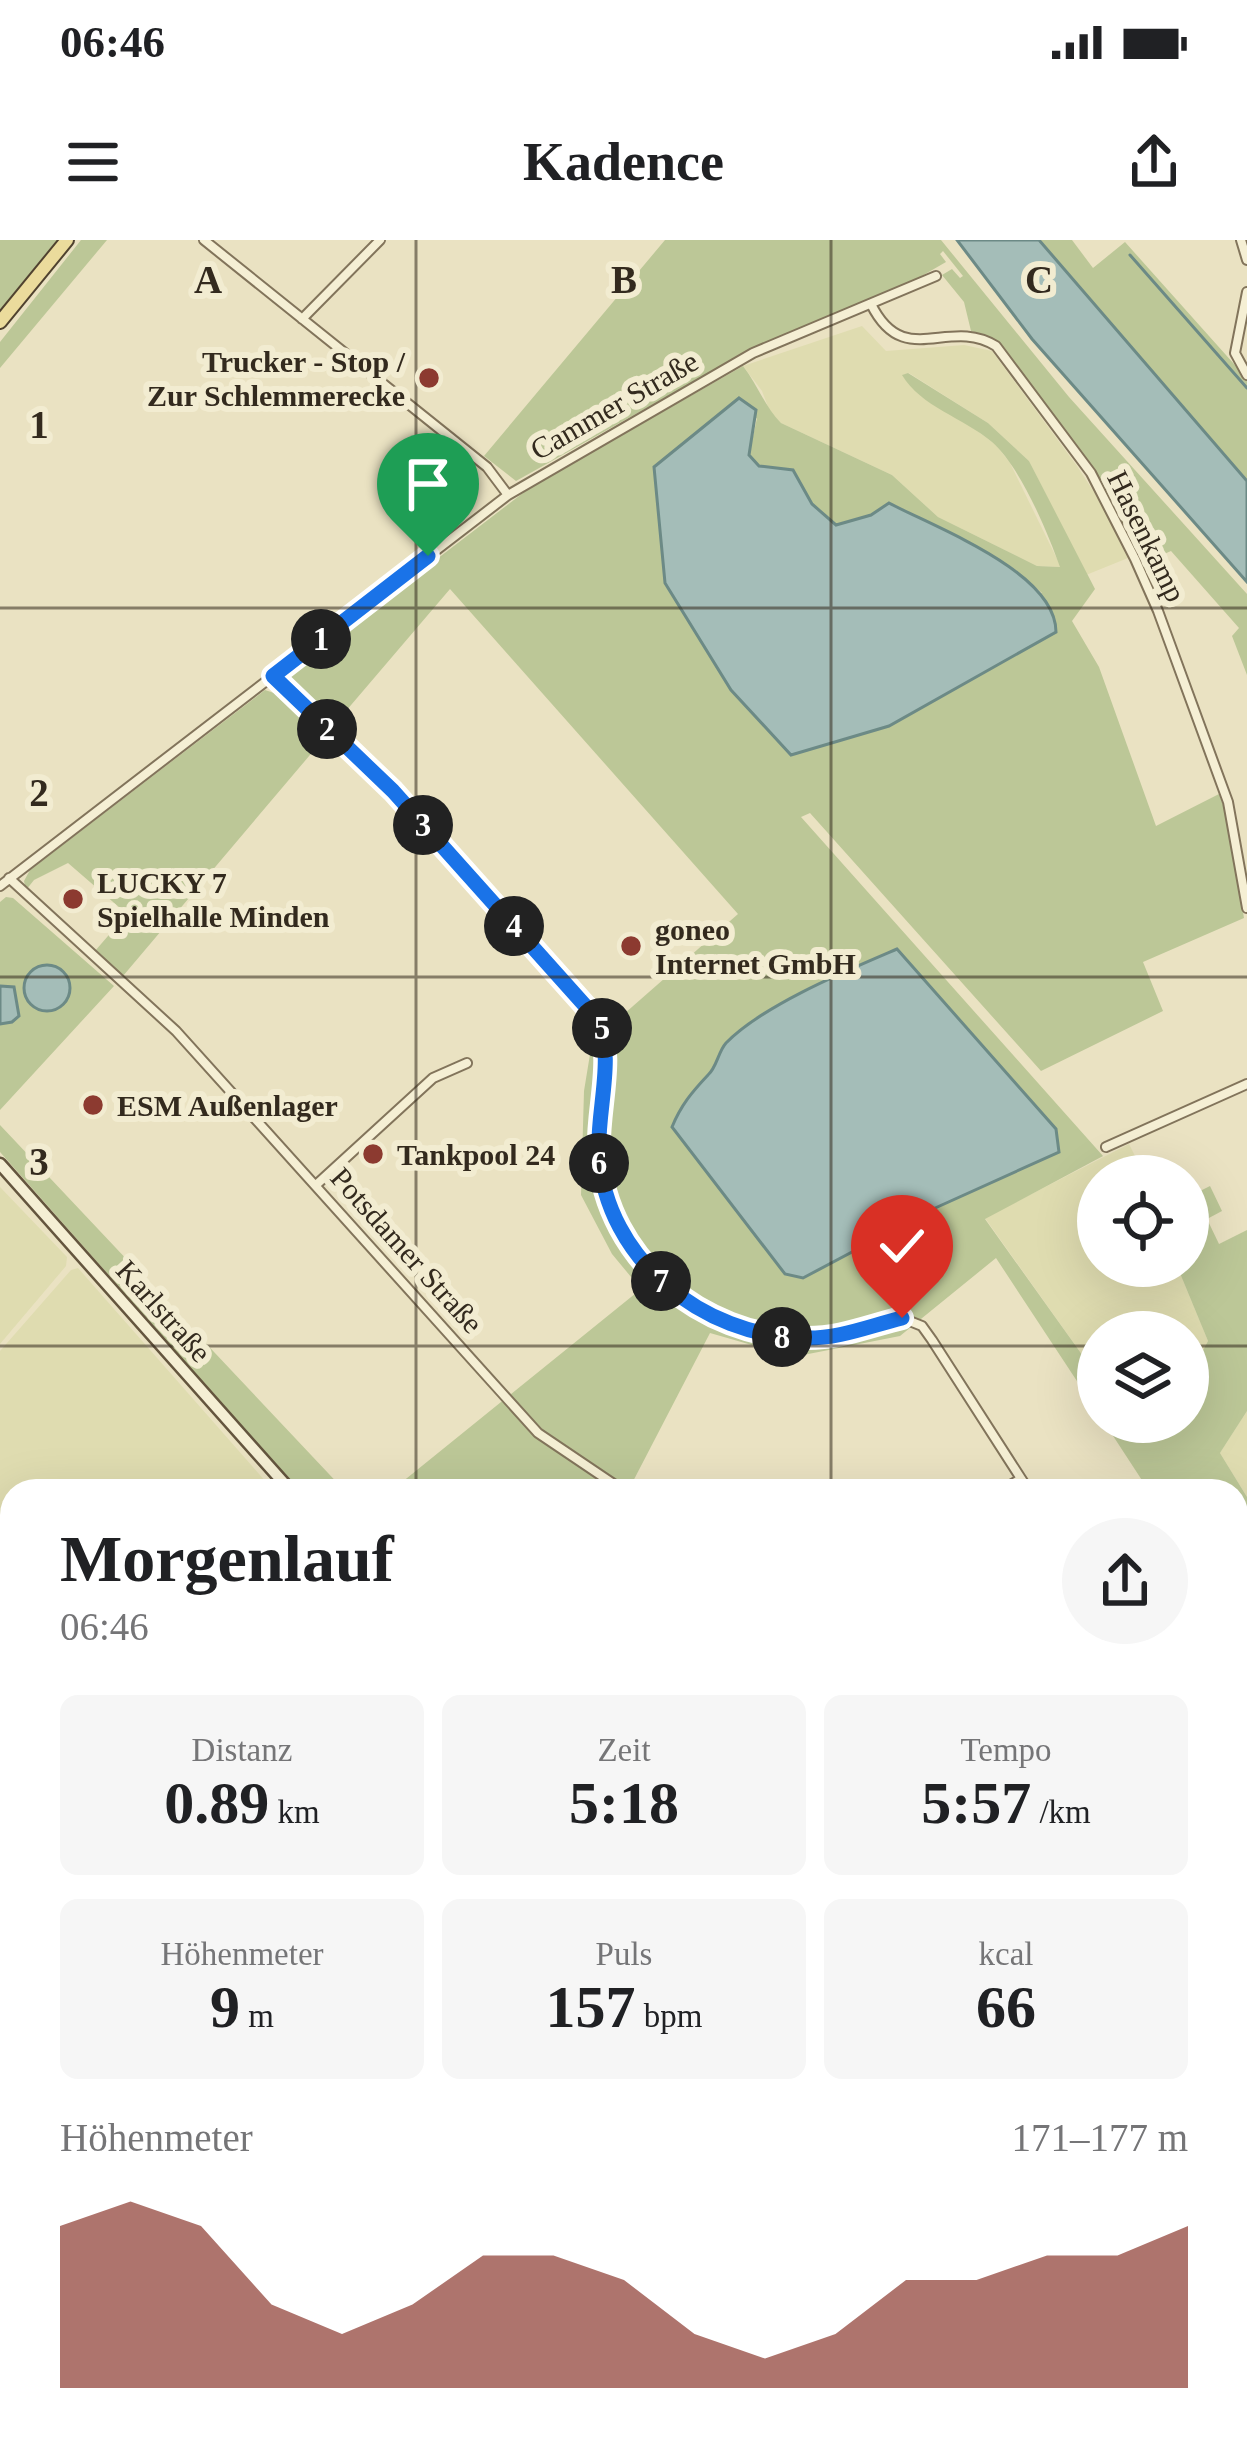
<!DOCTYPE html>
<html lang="de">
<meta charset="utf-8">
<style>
:root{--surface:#fff;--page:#f6f6f6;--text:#202124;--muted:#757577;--accent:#8c3a30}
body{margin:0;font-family:"Times New Roman",serif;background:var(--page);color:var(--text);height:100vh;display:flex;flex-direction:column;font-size:45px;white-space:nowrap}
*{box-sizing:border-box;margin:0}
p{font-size:39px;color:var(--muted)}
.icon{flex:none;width:66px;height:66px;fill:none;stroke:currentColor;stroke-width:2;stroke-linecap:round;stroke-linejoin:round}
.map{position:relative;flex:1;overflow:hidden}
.drawer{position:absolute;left:0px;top:1239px;width:1248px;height:972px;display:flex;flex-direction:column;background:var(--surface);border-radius:36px 36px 0 0;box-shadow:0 12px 48px #0002}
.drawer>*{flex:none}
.controls{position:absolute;left:1077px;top:915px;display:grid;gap:24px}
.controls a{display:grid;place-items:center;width:132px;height:132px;border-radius:50%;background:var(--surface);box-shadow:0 12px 48px #0002;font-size:60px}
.pin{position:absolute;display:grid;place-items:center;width:102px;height:102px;color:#fff;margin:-123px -51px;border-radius:50% 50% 50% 0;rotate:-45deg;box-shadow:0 0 12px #0007}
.pin .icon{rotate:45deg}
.km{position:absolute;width:60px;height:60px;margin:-30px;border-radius:50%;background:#222;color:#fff;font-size:33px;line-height:60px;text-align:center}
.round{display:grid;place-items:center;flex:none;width:126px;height:126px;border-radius:63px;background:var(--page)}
.summary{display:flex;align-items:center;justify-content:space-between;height:204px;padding:0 60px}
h1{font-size:66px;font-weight:700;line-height:90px}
.stats{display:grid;grid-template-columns:repeat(3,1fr);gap:18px;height:204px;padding:12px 60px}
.stats div{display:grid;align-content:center;border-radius:18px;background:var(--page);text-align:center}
.stats b{font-size:60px;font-weight:700}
.stats small{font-size:33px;font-weight:400}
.stats p{font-size:33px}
.chart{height:336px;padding:24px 60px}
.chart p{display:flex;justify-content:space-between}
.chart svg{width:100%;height:216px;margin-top:12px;fill:var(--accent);opacity:.7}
.status{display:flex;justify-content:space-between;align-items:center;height:84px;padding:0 60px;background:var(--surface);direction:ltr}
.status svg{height:33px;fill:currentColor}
header{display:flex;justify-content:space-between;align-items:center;height:156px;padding:0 60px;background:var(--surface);font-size:54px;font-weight:700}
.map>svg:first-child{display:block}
</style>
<div class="status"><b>06:46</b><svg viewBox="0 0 49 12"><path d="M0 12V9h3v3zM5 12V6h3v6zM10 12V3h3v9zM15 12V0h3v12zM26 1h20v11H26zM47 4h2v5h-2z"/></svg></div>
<header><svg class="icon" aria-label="menu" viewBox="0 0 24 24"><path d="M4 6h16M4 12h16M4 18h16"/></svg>Kadence<svg class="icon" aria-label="share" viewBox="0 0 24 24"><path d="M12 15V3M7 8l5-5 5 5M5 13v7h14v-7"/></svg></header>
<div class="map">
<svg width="1247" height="2211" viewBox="0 0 1247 2211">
<rect width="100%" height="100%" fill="#eae2c2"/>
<!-- farmland -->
<path fill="#dfdcb0" d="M862 86 886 111 964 105 992 111 1077 226 1105 269 1128 318 1086 335 1029 221 988 183 909 133 903 135 996 205 1010 223 1061 327 1037 326 938 277 892 235 781 183 770 172 762 151 743 126Z
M1129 904 1145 936H1098V1026H1177L1208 1101 1188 1139V1092H1098V1137L985 978Z
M0 947 67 1017 66 1026 0 1104Z
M78 1028 274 1251H12V1334L0 1336V1111L71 1030Z
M1247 1171V1257L1220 1213Z
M1236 1411 1247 1420V1543L1236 1533Z
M0 1453 12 1465V1807L0 1796Z
M1236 1575 1247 1586V2008L1236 2020Z
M12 1827V2186L0 2189V1831Z
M1247 2018V2211H1071L1082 2199H1236V2030Z
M15 2199H76L73 2211H0V2203Z
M83 2199H240L271 2211H80Z
M490 2199H785L778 2211H481Z
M791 2199H838L857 2211H784Z
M858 2199H1074L1063 2211H876Z"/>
<!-- green -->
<path fill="#bcc797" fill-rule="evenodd" d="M0 0H57L0 70Z
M81 0H107L0 128V102Z
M665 0H941L1069 157 1247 354V435L1232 396 1239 388 1171 311 1141 324 1107 251 1070 198 992 98 971 91 964 62 942 35 952 29 960 38 963 36 943 11 940 14 946 22 920 37 741 115 516 241 484 216Z
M1039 0H1072L1093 28 1125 2 1234 124 1247 141V241Z
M743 126C757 144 765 167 781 183L892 235 938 277 1037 326 1060 327C1048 293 1020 226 992 202 964 178 921 167 902 135L908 133 988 183 1029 221 1095 349 1072 381 1099 427 1156 586 1219 554 1227 576 1244 678 1143 722 1163 771 1041 831 810 573 801 577 1103 916 985 979 1098 1137V1173L996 1018 900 1096 793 1117 710 1093 628 1251H391L641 1049 612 1014 581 955 584 851 592 802 738 674 450 349 334 485 293 449 290 432 532 246ZM757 178 749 215 759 226 793 230 812 264 836 286 871 275 889 263 1016 331 1042 353 731 450 665 343 654 227Z
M265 450 283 456 326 496 123 736 95 711 127 674 68 623 34 640 26 650 24 641 30 630Z
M6 657 13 658 114 746 0 870V662Z
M0 885 345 1251 297 1248 0 912Z
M1210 946 1222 971 1207 979 1219 1004 1247 990V1171L1220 1213 1247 1257V1272L1236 1283V1251H1149L1104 1182H1188V1139L1208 1101 1177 1026H1188V957Z
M12 1339V1465L0 1453V1341Z"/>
<!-- water -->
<path fill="#a4bdb8" stroke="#6c8a86" stroke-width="3" d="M957 0H1039L1247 241V342L1032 99Z
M739 158 756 170 749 215 759 226 793 230 812 264 836 285 871 275 889 263C936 288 1056 332 1056 392L889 486 791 515 731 450 665 343 654 227Z
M897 709 1056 889 1059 912 933 969 803 1038 785 1034 672 887C681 865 692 852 708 835 717 827 718 812 726 803 763 765 848 730 897 709Z
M24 748a23 23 0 1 1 46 0a23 23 0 1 1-46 0Z
M0 746 14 747 19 776 12 782 0 784Z"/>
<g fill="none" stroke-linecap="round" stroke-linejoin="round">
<!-- stream -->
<path stroke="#6c8a86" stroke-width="3" d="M1130 15 1247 148
M0 1436 12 1437"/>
<!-- street casing -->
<g stroke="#82745b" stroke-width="12">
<path id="street" d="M204 0 487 227 508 255
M1241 0 1247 20
M1247 52 1235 113 1247 135
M871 64C904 131 948 76 996 106L1091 233 1135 319 1158 371 1228 562 1247 668
M302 79 380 0
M273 436 393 551 597 779C617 818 596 871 599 914 606 1019 702 1097 804 1099 839 1099 869 1085 902 1078L922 1086 932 1100 1029 1251
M9 638 176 791 538 1193 624 1251
M0 646 508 255 753 113 936 36
M1106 907 1247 844
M316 945 433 838 467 823
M1000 1251 1021 1239
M1236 1558 1247 1567
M0 1800 12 1811
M0 1827 12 1823
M0 2196 12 2192
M852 2199 871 2211
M76 2211 80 2199
M475 2211 484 2199"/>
</g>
<!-- secondary casing -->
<g stroke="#64553e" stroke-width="15">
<path id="secondary" d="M0 924 291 1251
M1236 1372 1247 1366"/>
</g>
<!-- primary casing -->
<g stroke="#50422f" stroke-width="16">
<path id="primary" d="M0 82 67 0"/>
</g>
<!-- street -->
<use href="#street" stroke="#f5efd4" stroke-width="8"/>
<!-- secondary -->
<use href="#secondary" stroke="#f5efd4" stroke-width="10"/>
<!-- primary -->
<use href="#primary" stroke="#ebdb9c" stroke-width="12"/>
</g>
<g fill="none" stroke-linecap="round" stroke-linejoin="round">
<!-- route casing -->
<g stroke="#fff" stroke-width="24">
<path id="route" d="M428 316 273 436 393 551 597 779C616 817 596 872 599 915 606 1019 703 1097 804 1098 839 1099 869 1086 902 1078"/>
</g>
<!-- route -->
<use href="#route" stroke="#1a73e8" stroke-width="15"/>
</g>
<!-- grid -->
<path fill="none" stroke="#332a1e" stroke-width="3" stroke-opacity="0.55" d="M416 0V1251M831 0V1251M0 368H1247M0 737H1247M0 1106H1098M1188 1106H1247M0 1474H12M1236 1474H1247M0 1842H12M1236 1842H1247M416 2199V2211M831 2199V2211"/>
<!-- markers -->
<g fill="#8c3a30" stroke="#f2ecd1" stroke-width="4.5">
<circle cx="429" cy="138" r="12"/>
<circle cx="73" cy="659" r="12"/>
<circle cx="631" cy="706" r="12"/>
<circle cx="93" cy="865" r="12"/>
<circle cx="373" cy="914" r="12"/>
</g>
<g text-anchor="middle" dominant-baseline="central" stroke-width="12" stroke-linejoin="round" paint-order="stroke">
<!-- poi labels -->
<g font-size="30" font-weight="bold" fill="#332a1e" stroke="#f2ecd1" text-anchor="start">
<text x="405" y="121" text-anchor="end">Trucker - Stop /<tspan x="405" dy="34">Zur Schlemmerecke</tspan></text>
<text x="97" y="642">LUCKY 7<tspan x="97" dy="34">Spielhalle Minden</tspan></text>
<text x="655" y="689">goneo<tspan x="655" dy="34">Internet GmbH</tspan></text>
<text x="117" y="865">ESM Außenlager</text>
<text x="397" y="914">Tankpool 24</text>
</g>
<!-- street labels -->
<g font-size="30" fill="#332a1e" stroke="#f2ecd1">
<text transform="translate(614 165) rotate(-30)">Cammer Straße</text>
<text transform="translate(1147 296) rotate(64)">Hasenkamp</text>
<text transform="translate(407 1010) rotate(48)">Potsdamer Straße</text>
<text transform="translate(164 1071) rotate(48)">Karlstraße</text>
</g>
</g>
<g font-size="39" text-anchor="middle" font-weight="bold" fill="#332a1e" stroke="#f2ecd1" stroke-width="12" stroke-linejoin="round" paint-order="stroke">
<text x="208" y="53">A</text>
<text x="624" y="53">B</text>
<text x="1039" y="53">C</text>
<text x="39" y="198">1</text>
<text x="39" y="566">2</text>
<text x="39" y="935">3</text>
</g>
</svg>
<div class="controls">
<a><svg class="icon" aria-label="locate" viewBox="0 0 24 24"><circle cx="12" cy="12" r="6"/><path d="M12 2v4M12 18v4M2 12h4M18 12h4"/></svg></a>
<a><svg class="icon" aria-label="layers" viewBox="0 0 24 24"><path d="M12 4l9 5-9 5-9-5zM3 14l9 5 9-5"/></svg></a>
</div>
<div class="pin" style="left:428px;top:316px;background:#1e9e55"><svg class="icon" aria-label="arrive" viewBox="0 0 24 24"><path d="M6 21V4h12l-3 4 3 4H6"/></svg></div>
<div class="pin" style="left:902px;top:1078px;background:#d93025"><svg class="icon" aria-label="check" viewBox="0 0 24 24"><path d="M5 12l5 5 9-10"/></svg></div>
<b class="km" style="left:321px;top:399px">1</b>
<b class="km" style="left:327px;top:489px">2</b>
<b class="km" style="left:423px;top:585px">3</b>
<b class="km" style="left:514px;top:686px">4</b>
<b class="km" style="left:602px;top:788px">5</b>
<b class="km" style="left:599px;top:923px">6</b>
<b class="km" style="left:661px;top:1041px">7</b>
<b class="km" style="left:782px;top:1097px">8</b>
<section class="drawer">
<div class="summary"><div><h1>Morgenlauf</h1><p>06:46</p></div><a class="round"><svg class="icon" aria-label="share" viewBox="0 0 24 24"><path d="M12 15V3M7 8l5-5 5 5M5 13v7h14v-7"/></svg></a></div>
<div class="stats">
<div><p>Distanz</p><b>0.89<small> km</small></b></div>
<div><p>Zeit</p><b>5:18</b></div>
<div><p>Tempo</p><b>5:57<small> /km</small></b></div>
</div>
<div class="stats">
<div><p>Höhenmeter</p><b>9<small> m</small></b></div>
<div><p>Puls</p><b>157<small> bpm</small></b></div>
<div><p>kcal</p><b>66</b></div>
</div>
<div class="chart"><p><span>Höhenmeter</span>171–177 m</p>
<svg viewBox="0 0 160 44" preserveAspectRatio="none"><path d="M0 44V11L10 6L20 11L30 27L40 33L50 27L60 17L70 17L80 22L90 33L100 38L110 33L120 22L130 22L140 17L150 17L160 11V44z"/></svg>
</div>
</section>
</div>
